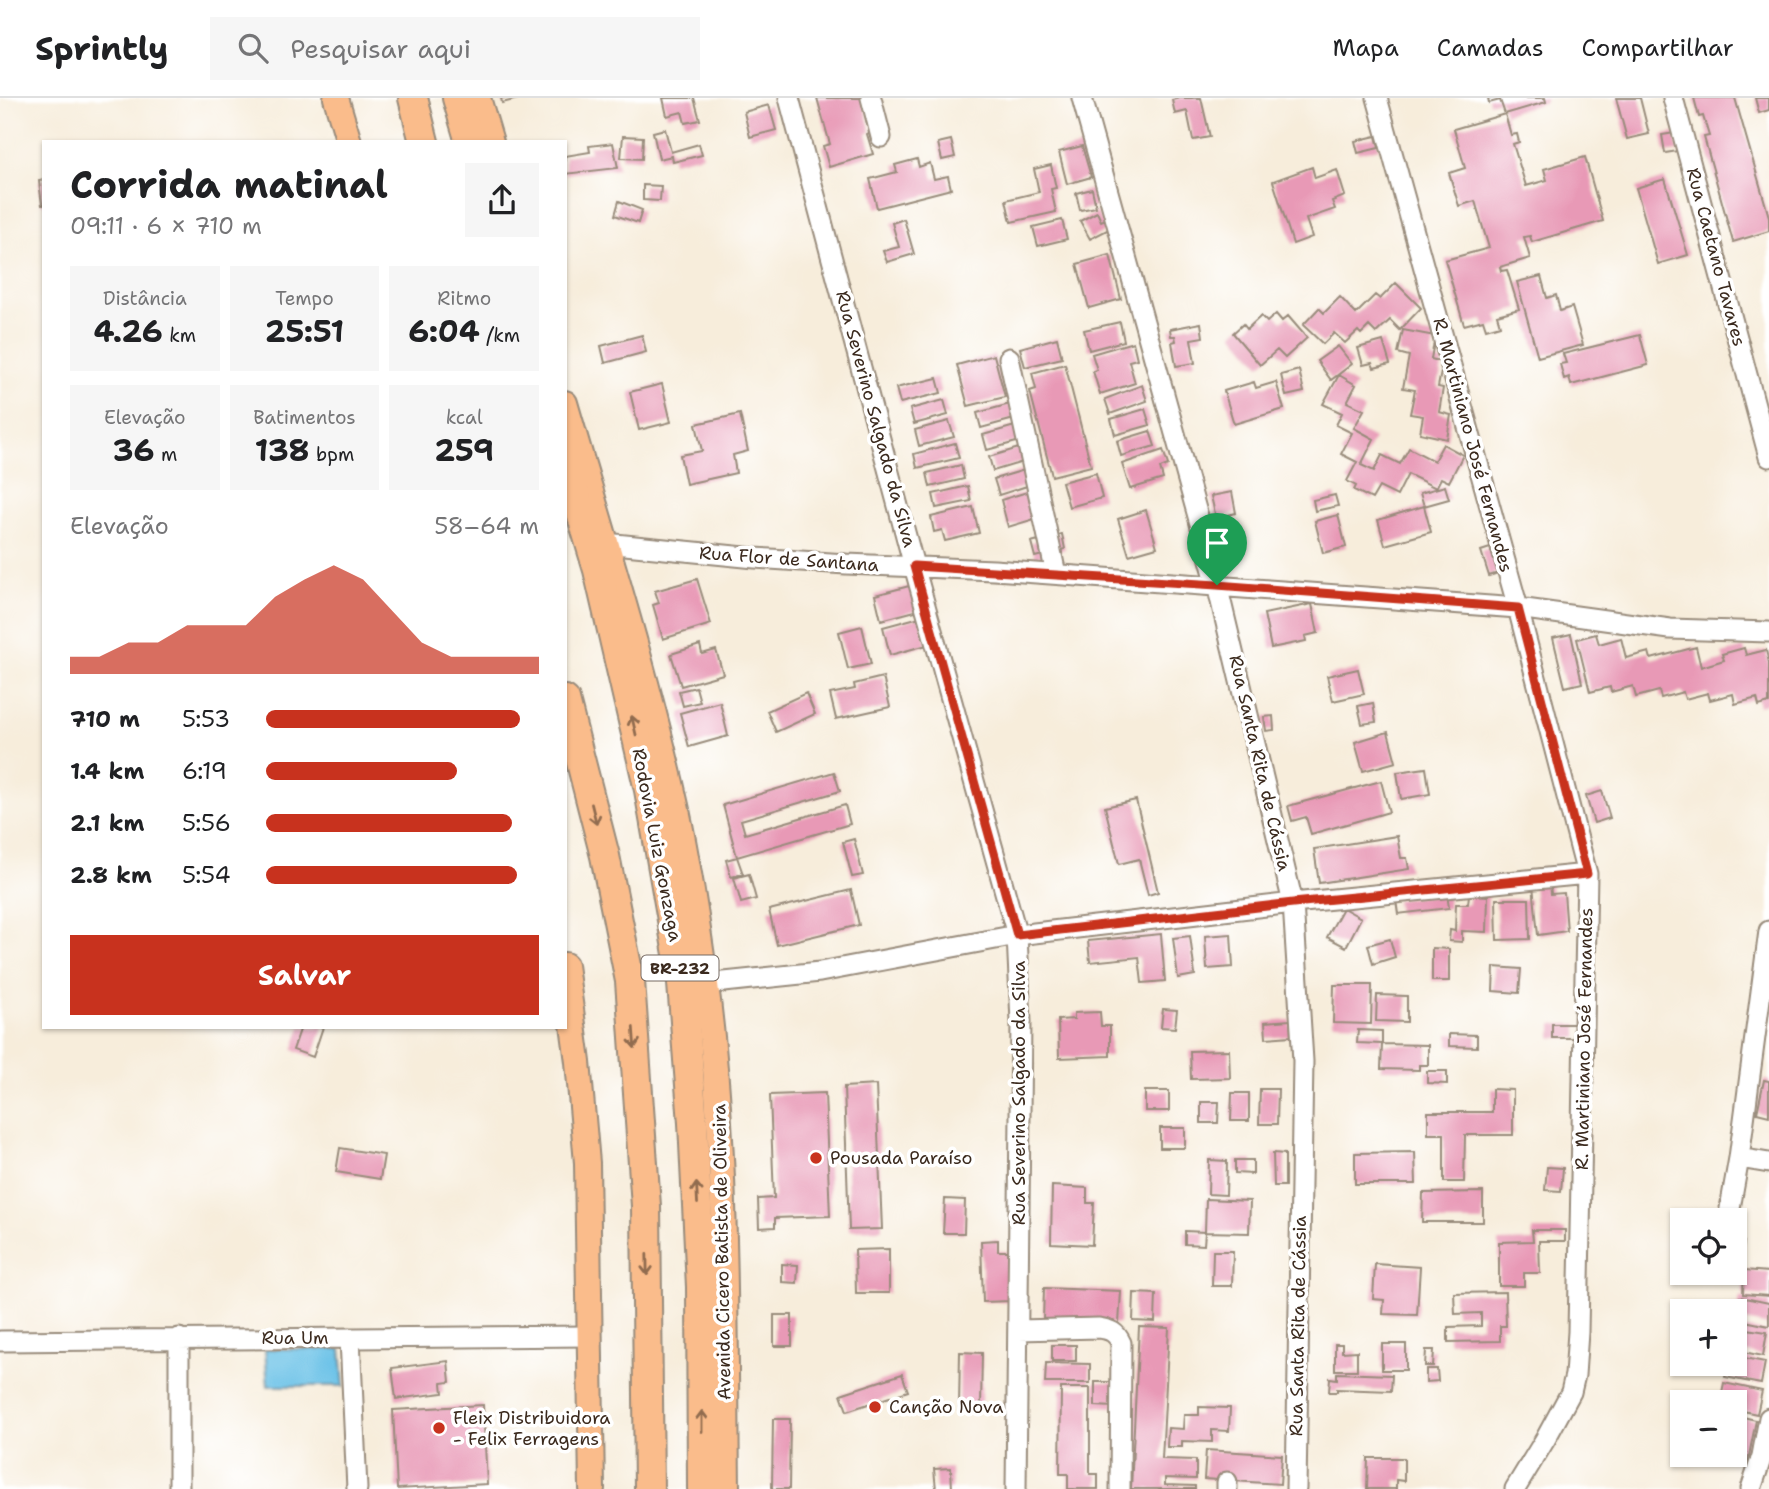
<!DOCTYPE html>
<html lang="pt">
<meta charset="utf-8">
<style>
:root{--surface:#fff;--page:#f6f6f6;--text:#202124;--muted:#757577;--line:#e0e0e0;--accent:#c8321e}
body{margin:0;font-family:"Shantell Sans",sans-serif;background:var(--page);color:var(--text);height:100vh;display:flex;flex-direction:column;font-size:26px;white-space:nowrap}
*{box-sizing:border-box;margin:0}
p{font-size:23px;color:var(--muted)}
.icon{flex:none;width:38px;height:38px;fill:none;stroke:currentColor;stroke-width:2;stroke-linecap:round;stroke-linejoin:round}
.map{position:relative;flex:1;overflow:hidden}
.sheet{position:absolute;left:42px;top:42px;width:525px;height:889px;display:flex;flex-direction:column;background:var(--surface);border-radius:0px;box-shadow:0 2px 5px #0004}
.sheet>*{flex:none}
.controls{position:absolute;left:1670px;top:1110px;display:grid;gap:14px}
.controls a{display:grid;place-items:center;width:77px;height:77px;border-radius:0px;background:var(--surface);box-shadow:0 2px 5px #0004;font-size:35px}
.pin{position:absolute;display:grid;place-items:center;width:60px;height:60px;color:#fff;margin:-72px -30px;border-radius:50% 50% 50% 0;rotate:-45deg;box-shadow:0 0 7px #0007}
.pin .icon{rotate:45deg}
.round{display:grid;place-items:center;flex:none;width:74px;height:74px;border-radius:0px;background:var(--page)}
.head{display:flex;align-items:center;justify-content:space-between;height:119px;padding:0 28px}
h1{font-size:38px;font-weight:700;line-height:52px}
.stats{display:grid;grid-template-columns:repeat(3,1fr);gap:10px;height:119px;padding:7px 28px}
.stats div{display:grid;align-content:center;border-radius:0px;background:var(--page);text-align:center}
.stats b{font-size:30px;font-weight:700}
.stats small{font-size:19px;font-weight:400}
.stats p{font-size:19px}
.chart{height:196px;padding:14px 28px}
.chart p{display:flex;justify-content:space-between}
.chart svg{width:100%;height:126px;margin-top:7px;fill:var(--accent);opacity:.7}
.button{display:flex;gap:14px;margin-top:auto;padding:14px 28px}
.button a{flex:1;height:80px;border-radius:0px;background:var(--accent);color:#fff;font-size:28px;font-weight:700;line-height:80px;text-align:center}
ul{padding:0 28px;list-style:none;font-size:23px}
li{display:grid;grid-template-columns:112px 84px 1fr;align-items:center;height:52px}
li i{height:18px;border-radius:9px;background:var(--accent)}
header{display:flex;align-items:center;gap:42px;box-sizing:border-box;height:98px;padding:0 35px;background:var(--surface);border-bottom:2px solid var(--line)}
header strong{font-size:33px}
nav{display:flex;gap:38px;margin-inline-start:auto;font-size:24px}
.search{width:490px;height:63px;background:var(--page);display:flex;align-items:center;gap:18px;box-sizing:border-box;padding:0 24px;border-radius:0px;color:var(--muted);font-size:26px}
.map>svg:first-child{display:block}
</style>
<header>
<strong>Sprintly</strong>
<div class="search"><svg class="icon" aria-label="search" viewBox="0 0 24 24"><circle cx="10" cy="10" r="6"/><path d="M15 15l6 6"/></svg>Pesquisar aqui</div>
<nav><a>Mapa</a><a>Camadas</a><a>Compartilhar</a></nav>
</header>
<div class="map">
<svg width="1769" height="1391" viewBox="0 0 1769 1391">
<rect width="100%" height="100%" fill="#fff"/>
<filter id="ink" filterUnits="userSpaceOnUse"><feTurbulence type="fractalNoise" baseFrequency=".0143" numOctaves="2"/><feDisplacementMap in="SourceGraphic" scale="14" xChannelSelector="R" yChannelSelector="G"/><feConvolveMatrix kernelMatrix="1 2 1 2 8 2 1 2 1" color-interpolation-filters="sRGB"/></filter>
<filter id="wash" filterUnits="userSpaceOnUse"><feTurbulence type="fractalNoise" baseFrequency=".00686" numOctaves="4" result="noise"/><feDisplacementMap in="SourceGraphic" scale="28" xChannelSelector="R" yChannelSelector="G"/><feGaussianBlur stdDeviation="1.57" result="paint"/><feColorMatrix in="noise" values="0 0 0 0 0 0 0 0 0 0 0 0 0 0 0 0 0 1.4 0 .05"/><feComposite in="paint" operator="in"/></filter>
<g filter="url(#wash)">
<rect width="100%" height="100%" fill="#f7eddb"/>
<!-- water -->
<path fill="#69c1e7" stroke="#527682" stroke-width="2" d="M265 1251H341L344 1288H268Z"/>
<g id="blocks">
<!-- building -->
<path fill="#e899b6" d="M501 0H518V1L502 5Z
M663 0H694L700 22 685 25 682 14 667 18Z
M817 0H862L871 34 867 36 873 56 829 69 823 48 830 46Z
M1180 0H1201L1210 39 1193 42 1187 13 1175 16 1172 2Z
M1488 0H1545L1546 4 1505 16 1500 2 1489 5Z
M1616 0H1640L1649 36 1627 41Z
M1694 0H1735L1769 119V133L1733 144 1704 39 1709 38 1703 18 1699 19Z
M1755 0H1769V12L1759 15Z
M769 7 776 32 750 39 744 14Z
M1505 16 1511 37 1517 36 1519 44 1513 46 1526 88 1547 82 1544 71 1585 59 1603 123 1532 144 1530 138 1524 139 1530 160 1500 169 1501 173 1507 172 1519 211 1497 217 1500 227 1486 231 1483 222 1464 227 1445 162 1489 150 1475 103 1459 108 1449 75 1465 70 1454 31Z
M665 31 671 54 699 46 702 57 673 64 672 58 659 61 653 34Z
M1675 35 1678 53 1665 55 1662 37Z
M623 38 643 39 642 61 621 60Z
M1376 38 1379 50 1358 55 1355 43Z
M951 42 955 59 942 62 938 45Z
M613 45 618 70 565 76V58L590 54 589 48Z
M1082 48 1091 79 1067 86 1059 54Z
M917 61 919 69 930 65 934 81 948 78 951 91 877 110 870 81 897 74 895 67Z
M1051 67 1056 90 1051 91 1056 114 1011 124 1006 102 1039 94 1034 71Z
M1312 69 1315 80 1337 72 1345 98 1332 103 1335 111 1306 121 1312 139 1293 146 1273 83Z
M1665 81 1688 157 1658 166 1636 90Z
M44 82V107H42L39 83Z
M643 87 661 88 660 103 643 102Z
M1092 91 1096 109 1080 112 1076 95Z
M619 103 642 112 638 125 615 117Z
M1097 114 1101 123 1108 120 1113 129 1090 141 1080 123Z
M904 121 914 156 887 164 883 153 899 149 892 125Z
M1062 122 1067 141 1038 148 1033 129Z
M1110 157 1121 201 1089 210 1077 166Z
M1541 178 1547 200 1556 197 1560 213 1572 209 1583 247 1538 259 1517 184Z
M1396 185 1421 210 1400 232 1390 222 1376 235 1369 228 1361 236 1358 233 1345 245 1334 235 1323 246 1303 227 1319 210 1324 215 1340 199 1356 216 1375 197 1380 201Z
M1276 216 1282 223 1288 218 1307 240 1285 260 1277 252 1260 267 1233 235 1243 226 1247 231 1261 218 1267 224Z
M1120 224 1124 243 1089 252 1084 232Z
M1201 225 1203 239 1191 241 1195 265 1176 268 1172 244 1176 243 1175 238H1171L1170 231Z
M1403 232 1435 238 1431 261 1443 264 1438 289 1443 290 1439 314 1451 317 1447 341 1420 335 1423 318 1410 316 1415 292 1403 290 1409 258 1398 255Z
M642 237 646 254 605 265 601 248Z
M1640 237 1648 267 1571 287 1569 279 1564 281 1560 266 1566 265 1563 256Z
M1057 240 1062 260 1025 269 1020 250Z
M1383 243 1390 266 1374 270 1372 265 1363 267 1358 250Z
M1133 244 1137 261 1129 263 1135 285 1100 296 1093 273 1097 272 1092 256Z
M1338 248 1352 266 1331 282 1317 263Z
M994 257 1005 299 968 308 957 267Z
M1065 266 1091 368 1052 378 1030 293 1036 291 1032 275Z
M1299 272 1304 294 1286 298 1281 277Z
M1339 277 1356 287 1347 304 1364 312 1354 330 1374 341 1361 367 1374 373 1382 357 1400 366 1409 350 1434 363 1443 346 1463 357 1449 384 1441 380 1436 390 1408 376 1397 398 1379 389 1372 401 1354 392 1356 388 1347 383 1357 364 1341 356 1352 335 1336 327 1342 315 1323 306Z
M937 280 941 295 900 305 896 290Z
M1254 284 1256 290 1276 284 1284 311 1234 326 1224 293Z
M662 286 671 324 639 332 630 294Z
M1142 287 1147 303 1110 316 1105 301Z
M944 302 948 317 914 326 910 311Z
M1010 306 1014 321 981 330 977 315Z
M1145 311 1150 327 1115 337 1111 321Z
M740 316 748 353 733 357 736 375 686 386 680 357 702 353 696 326Z
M949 323 954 339 919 348 915 332Z
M1015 328 1020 343 987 352 983 337Z
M1150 333 1155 348 1121 358 1117 343Z
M955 345 959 360 917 370 914 356Z
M1022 349 1026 363 993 373 989 359Z
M1163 352 1168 367 1160 370 1163 381 1130 391 1122 366Z
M961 367 964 381 930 389 927 375Z
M1028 371 1033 386 999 397 994 381Z
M1096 375 1102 400 1069 409 1062 384Z
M968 388 971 403 936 410 933 396Z
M1445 388 1449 401 1424 408 1420 395Z
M1040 390 1041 419 1008 429 1001 402Z
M1232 394 1236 415 1216 420 1211 398Z
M1335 397 1338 408 1315 413 1313 402Z
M1424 408 1431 434 1385 447 1378 422Z
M973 409 979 435 945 443 942 432 934 434 931 419Z
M1146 412 1157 449 1129 457 1118 421Z
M1338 417 1346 449 1323 455 1315 423Z
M1062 436 1065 451 1035 459 1031 444Z
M1490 450 1498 475 1489 478 1481 453Z
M697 481 711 526 663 541 653 507 659 505 655 493Z
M913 487 919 512 881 522 875 497Z
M1312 506 1318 535 1305 538 1306 543 1271 550 1264 516Z
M920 519 927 547 890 557 883 529Z
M862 528 871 566 848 571 839 534Z
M1571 536 1582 585 1565 589 1553 540Z
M1596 536 1599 546 1621 540 1626 560 1649 554 1651 561 1696 549 1701 569 1724 562 1722 556 1744 550 1746 557 1766 552 1769 565V605L1759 608 1757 600 1735 606 1733 596 1710 602 1708 595 1685 601 1683 594 1661 600 1659 593 1636 599 1633 588 1611 594 1610 589 1590 594 1577 541Z
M700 547 702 556 716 552 723 576 681 588 671 556Z
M1358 571 1364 596 1333 603 1327 578Z
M883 579 890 609 836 621 830 596 855 591 854 586Z
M696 589 700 604 683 608 679 593Z
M806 595 815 616 776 634 767 613Z
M720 604 728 638 689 649 680 615Z
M1373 605 1376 624 1362 626 1358 608Z
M1273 618 1274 632 1266 633 1264 619Z
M1388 634 1396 664 1363 673 1355 644Z
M1426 670 1430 696 1401 701 1397 674Z
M834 674 840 693 741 722 745 736 845 707 850 726 737 759 723 707Z
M1381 683 1389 714 1311 736 1306 719 1292 723 1288 708Z
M1602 693 1610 720 1594 725 1586 698Z
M1136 702 1158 794 1148 797 1139 761 1119 766 1105 709Z
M1397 738 1401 760H1407L1409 771 1319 785 1314 751Z
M854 741 863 777 852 779 843 744Z
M737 759 743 776 731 779 726 762Z
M749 776 756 801 741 805 734 780Z
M1550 785 1551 796 1564 795 1567 833 1538 837 1533 787Z
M851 792 859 827 777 847 769 812Z
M1447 795 1449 810 1398 816 1396 802Z
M1469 797 1488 798 1487 834 1462 833V844L1449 843 1450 832 1455 833 1456 806H1468Z
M1496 801H1529L1530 841 1497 842Z
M1343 810 1361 820 1346 849 1327 839Z
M1161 836 1165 883 1142 885 1139 859 1090 864 1088 843Z
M1231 836 1233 869 1207 871 1205 838Z
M1190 838 1195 877 1178 880 1173 840Z
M1390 841 1395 859 1373 866 1368 847Z
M1432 850 1449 851V883H1432Z
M1494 869 1521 871 1519 895 1493 893Z
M1334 887H1372L1371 926 1333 925Z
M1377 897 1407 898V924L1376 923Z
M1163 911 1177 912 1175 930 1161 929Z
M1100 914 1101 928H1110V958L1059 960 1058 922 1074 921V915Z
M1290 922 1291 938 1266 940 1265 924Z
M1552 926H1578V940H1552Z
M301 929H323L313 959 293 952Z
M1358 932 1382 933V946L1357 945Z
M1449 936 1477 937V949L1449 948Z
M1382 946 1428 947V967H1419V972L1381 971Z
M1229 952 1230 980 1191 981 1190 953Z
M1427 973H1447V986L1427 985Z
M1764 982 1769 983V1018L1757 1015Z
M876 987 882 1131 849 1132 844 989Z
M1260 991H1278L1277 1026H1259Z
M1492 991 1513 992V1037H1465L1464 1084H1444V1036H1428V1014H1492Z
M1145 993H1169V1013H1145Z
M825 995 830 1118 775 1120V1129L759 1130 758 1101 774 1100 770 997Z
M1232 995H1249V1023H1231Z
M1201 1004H1219L1218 1025H1201Z
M1160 1030H1185V1050H1160Z
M340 1050 384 1057 380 1081 336 1074Z
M1415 1054 1416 1086H1355V1055Z
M1273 1055 1285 1056V1088H1274Z
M1209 1062 1227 1063 1226 1097 1208 1096Z
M1235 1062H1253V1076L1235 1075Z
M1547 1069 1563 1070 1561 1093 1545 1092Z
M1052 1088 1087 1090V1105H1094L1092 1147 1051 1145Z
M1483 1094V1124H1422L1423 1095Z
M945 1101 965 1102 964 1135H943Z
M1206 1101 1250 1103 1249 1135 1205 1134Z
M1532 1132H1565V1143H1539L1540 1175H1524V1188H1499V1144L1533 1143Z
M1185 1133 1205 1134 1204 1147 1185 1146Z
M998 1142V1153H1008L1010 1203 983 1204 981 1143Z
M1734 1143 1744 1144 1741 1165 1734 1164Z
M889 1151V1195H856L855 1152Z
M1213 1153H1233L1232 1188H1212Z
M782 1166 798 1167 797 1185 782 1184Z
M1375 1166 1420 1169 1417 1217 1383 1216 1384 1202 1373 1201Z
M1744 1172 1769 1174V1198L1743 1196Z
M1044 1190 1121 1193 1119 1226 1043 1223Z
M1505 1194 1506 1228H1500V1243L1448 1244V1229L1481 1228V1215L1455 1216 1454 1195Z
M1134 1195 1156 1196 1155 1224 1133 1223Z
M1740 1199 1769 1205V1228L1735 1221Z
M774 1217H792V1248H774Z
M1139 1229 1169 1230 1162 1361 1196 1362V1381L1165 1380V1387L1195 1388V1391H1131Z
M1734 1229 1767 1234 1763 1258 1734 1252Z
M1335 1246H1342V1254L1357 1253V1272H1335Z
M1382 1246H1406V1272H1382Z
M1052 1247H1076V1263H1052Z
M1426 1252H1434L1433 1268H1425Z
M960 1254 982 1255 981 1309H959Z
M1734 1258 1765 1264 1761 1286 1725 1279 1728 1265H1734Z
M448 1263 450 1284 442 1285 443 1295 396 1301 392 1270Z
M1046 1265 1090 1266V1285H1045Z
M1426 1271H1437L1438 1283 1426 1284Z
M1337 1275 1392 1277 1391 1293 1337 1291V1294H1329L1330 1280 1337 1281Z
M902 1276 908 1293 847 1313 841 1296Z
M1095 1284H1114V1309L1095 1308Z
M1724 1285 1762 1293 1757 1316 1734 1311V1304H1720Z
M1061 1290H1090V1376H1098V1391H1068V1376H1060Z
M483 1307 487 1386 397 1391 393 1312Z
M1199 1309 1230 1310 1229 1333 1212 1332V1344L1182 1343V1349H1167L1168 1330 1183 1331 1184 1317H1199Z
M1734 1317 1756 1322 1748 1363 1730 1359V1356H1734Z
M773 1321H790L789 1391H772Z
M1206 1352 1282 1357 1280 1386 1204 1381Z
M1368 1360H1404V1383L1396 1382V1391H1367Z
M951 1370 952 1391H936L934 1371Z"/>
</g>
</g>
<g filter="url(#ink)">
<use href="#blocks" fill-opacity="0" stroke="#998c7c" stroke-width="2"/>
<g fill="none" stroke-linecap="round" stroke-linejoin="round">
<!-- minor casing -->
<g stroke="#998c7c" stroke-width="23">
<path id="minor" d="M789 0 914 468 1017 837 1021 924 1016 1391
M871 0 881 39
M1082 0 1217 487 1293 805 1303 963 1296 1391
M1377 0 1518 510 1587 776 1578 1234 1575 1277 1571 1294 1546 1340 1515 1391
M1673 0 1769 359
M1009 260 1056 476
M605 445 755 460 846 466 994 472 1518 510 1670 531 1769 534
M705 886 820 874 1017 837 1293 805 1587 776
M1739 1060 1769 1065
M1728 1122 1739 1060 1769 833
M1019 1232 1099 1230C1111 1232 1116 1234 1121 1245L1120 1391
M179 1240V1391
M350 1240 357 1391
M0 1243 590 1238
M1227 1391V1384
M1751 1391 1762 1358 1769 1320"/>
</g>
<!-- major casing -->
<g stroke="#998c7c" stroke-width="28">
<path id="major" d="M336 0 349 44
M478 0 491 44
M565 305C604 440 647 574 677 712 689 769 698 829 706 887 728 1054 725 1223 727 1391
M565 867 578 964 587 1065 592 1391"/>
</g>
<!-- highway casing -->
<g stroke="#998c7c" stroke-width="32">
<path id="highway" d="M413 0 424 44
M457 0 470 44
M565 362 598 472 649 692 681 873 693 1025 701 1189 702 1391
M565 602 605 758 630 883 646 1108 649 1391"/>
</g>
<!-- minor -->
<use href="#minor" stroke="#fff" stroke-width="19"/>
<!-- major -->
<use href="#major" stroke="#fabc8b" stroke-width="24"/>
<!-- highway -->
<use href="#highway" stroke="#fabc8b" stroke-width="28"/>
</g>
<!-- one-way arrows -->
<defs><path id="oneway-shaft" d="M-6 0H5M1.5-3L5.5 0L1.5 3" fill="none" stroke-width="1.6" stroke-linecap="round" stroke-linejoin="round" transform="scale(1.75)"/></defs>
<g stroke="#916c4f">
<use href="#oneway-shaft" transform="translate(634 628) rotate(-103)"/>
<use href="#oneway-shaft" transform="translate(594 716) rotate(76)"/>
<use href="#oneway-shaft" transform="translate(634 940) rotate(86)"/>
<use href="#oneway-shaft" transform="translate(697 1095) rotate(-93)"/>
<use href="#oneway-shaft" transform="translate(647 1167) rotate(89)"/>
<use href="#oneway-shaft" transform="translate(702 1323) rotate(-90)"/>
</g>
</g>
<g fill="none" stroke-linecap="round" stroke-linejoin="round" filter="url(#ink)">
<!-- route casing -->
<g stroke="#fff" stroke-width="14">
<path id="route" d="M914 468 1217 487 1518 510 1587 776 1293 805 1017 837Z"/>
</g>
<!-- route -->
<use href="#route" stroke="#c8321e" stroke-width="9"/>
</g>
<!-- markers -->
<g fill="#c8321e" stroke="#fff" stroke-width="2.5">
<circle cx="816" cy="1060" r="7"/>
<circle cx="875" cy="1309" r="7"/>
<circle cx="439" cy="1330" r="7"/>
</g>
<g text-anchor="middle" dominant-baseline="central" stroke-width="7" stroke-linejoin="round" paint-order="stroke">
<!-- shield labels -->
<rect fill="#fff" stroke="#766a62" stroke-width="2" x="641.5" y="857.5" width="77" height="25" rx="5"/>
<g font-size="16" font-weight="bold" fill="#3b2a1e">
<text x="680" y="870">BR-232</text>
</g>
<!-- street labels -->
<g font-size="18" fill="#3b2a1e" stroke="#fff">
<text transform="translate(1716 159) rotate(75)">Rua Caetano Tavares</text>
<text transform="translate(876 321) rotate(75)">Rua Severino Salgado da Silva</text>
<text transform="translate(1473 347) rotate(75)">R. Martiniano José Fernandes</text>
<text transform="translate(789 461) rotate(4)">Rua Flor de Santana</text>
<text transform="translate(1260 665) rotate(77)">Rua Santa Rita de Cássia</text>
<text transform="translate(657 747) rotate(79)">Rodovia Luiz Gonzaga</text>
<text transform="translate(1584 941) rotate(-89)">R. Martiniano José Fernandes</text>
<text transform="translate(1019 995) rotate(-90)">Rua Severino Salgado da Silva</text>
<text transform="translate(722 1154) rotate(-91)">Avenida Cicero Batista de Oliveira</text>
<text transform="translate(1298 1228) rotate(-89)">Rua Santa Rita de Cássia</text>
<text x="295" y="1240">Rua Um</text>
</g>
<!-- poi labels -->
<g font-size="18" fill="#3b2a1e" stroke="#fff" text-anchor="start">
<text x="830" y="1060">Pousada Paraíso</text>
<text x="889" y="1309">Canção Nova</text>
<text x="453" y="1320">Fleix Distribuidora<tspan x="453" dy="21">- Felix Ferragens</tspan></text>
</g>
</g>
</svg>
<div class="controls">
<a><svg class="icon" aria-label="locate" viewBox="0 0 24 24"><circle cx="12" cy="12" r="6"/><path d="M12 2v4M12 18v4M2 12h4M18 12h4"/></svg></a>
<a>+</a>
<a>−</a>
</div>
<div class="pin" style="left:1217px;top:487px;background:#1e9e55"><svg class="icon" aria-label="arrive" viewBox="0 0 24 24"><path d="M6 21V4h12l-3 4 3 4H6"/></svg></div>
<section class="sheet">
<div class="head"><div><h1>Corrida matinal</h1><p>09:11 · 6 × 710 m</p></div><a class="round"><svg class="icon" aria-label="share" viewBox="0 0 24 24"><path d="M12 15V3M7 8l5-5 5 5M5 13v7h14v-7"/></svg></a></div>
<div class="stats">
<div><p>Distância</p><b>4.26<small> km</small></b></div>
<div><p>Tempo</p><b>25:51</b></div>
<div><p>Ritmo</p><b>6:04<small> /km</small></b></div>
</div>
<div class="stats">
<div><p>Elevação</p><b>36<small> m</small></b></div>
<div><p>Batimentos</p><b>138<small> bpm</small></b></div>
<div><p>kcal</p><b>259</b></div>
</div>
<div class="chart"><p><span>Elevação</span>58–64 m</p>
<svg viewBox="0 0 160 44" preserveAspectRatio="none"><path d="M0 44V38L10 38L20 33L30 33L40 27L50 27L60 27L70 17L80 11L90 6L100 11L110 22L120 33L130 38L140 38L150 38L160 38V44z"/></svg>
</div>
<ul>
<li><b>710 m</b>5:53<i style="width:93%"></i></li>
<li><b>1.4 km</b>6:19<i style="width:70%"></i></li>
<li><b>2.1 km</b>5:56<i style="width:90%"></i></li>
<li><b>2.8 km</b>5:54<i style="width:92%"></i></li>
</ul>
<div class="button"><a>Salvar</a></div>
</section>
</div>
